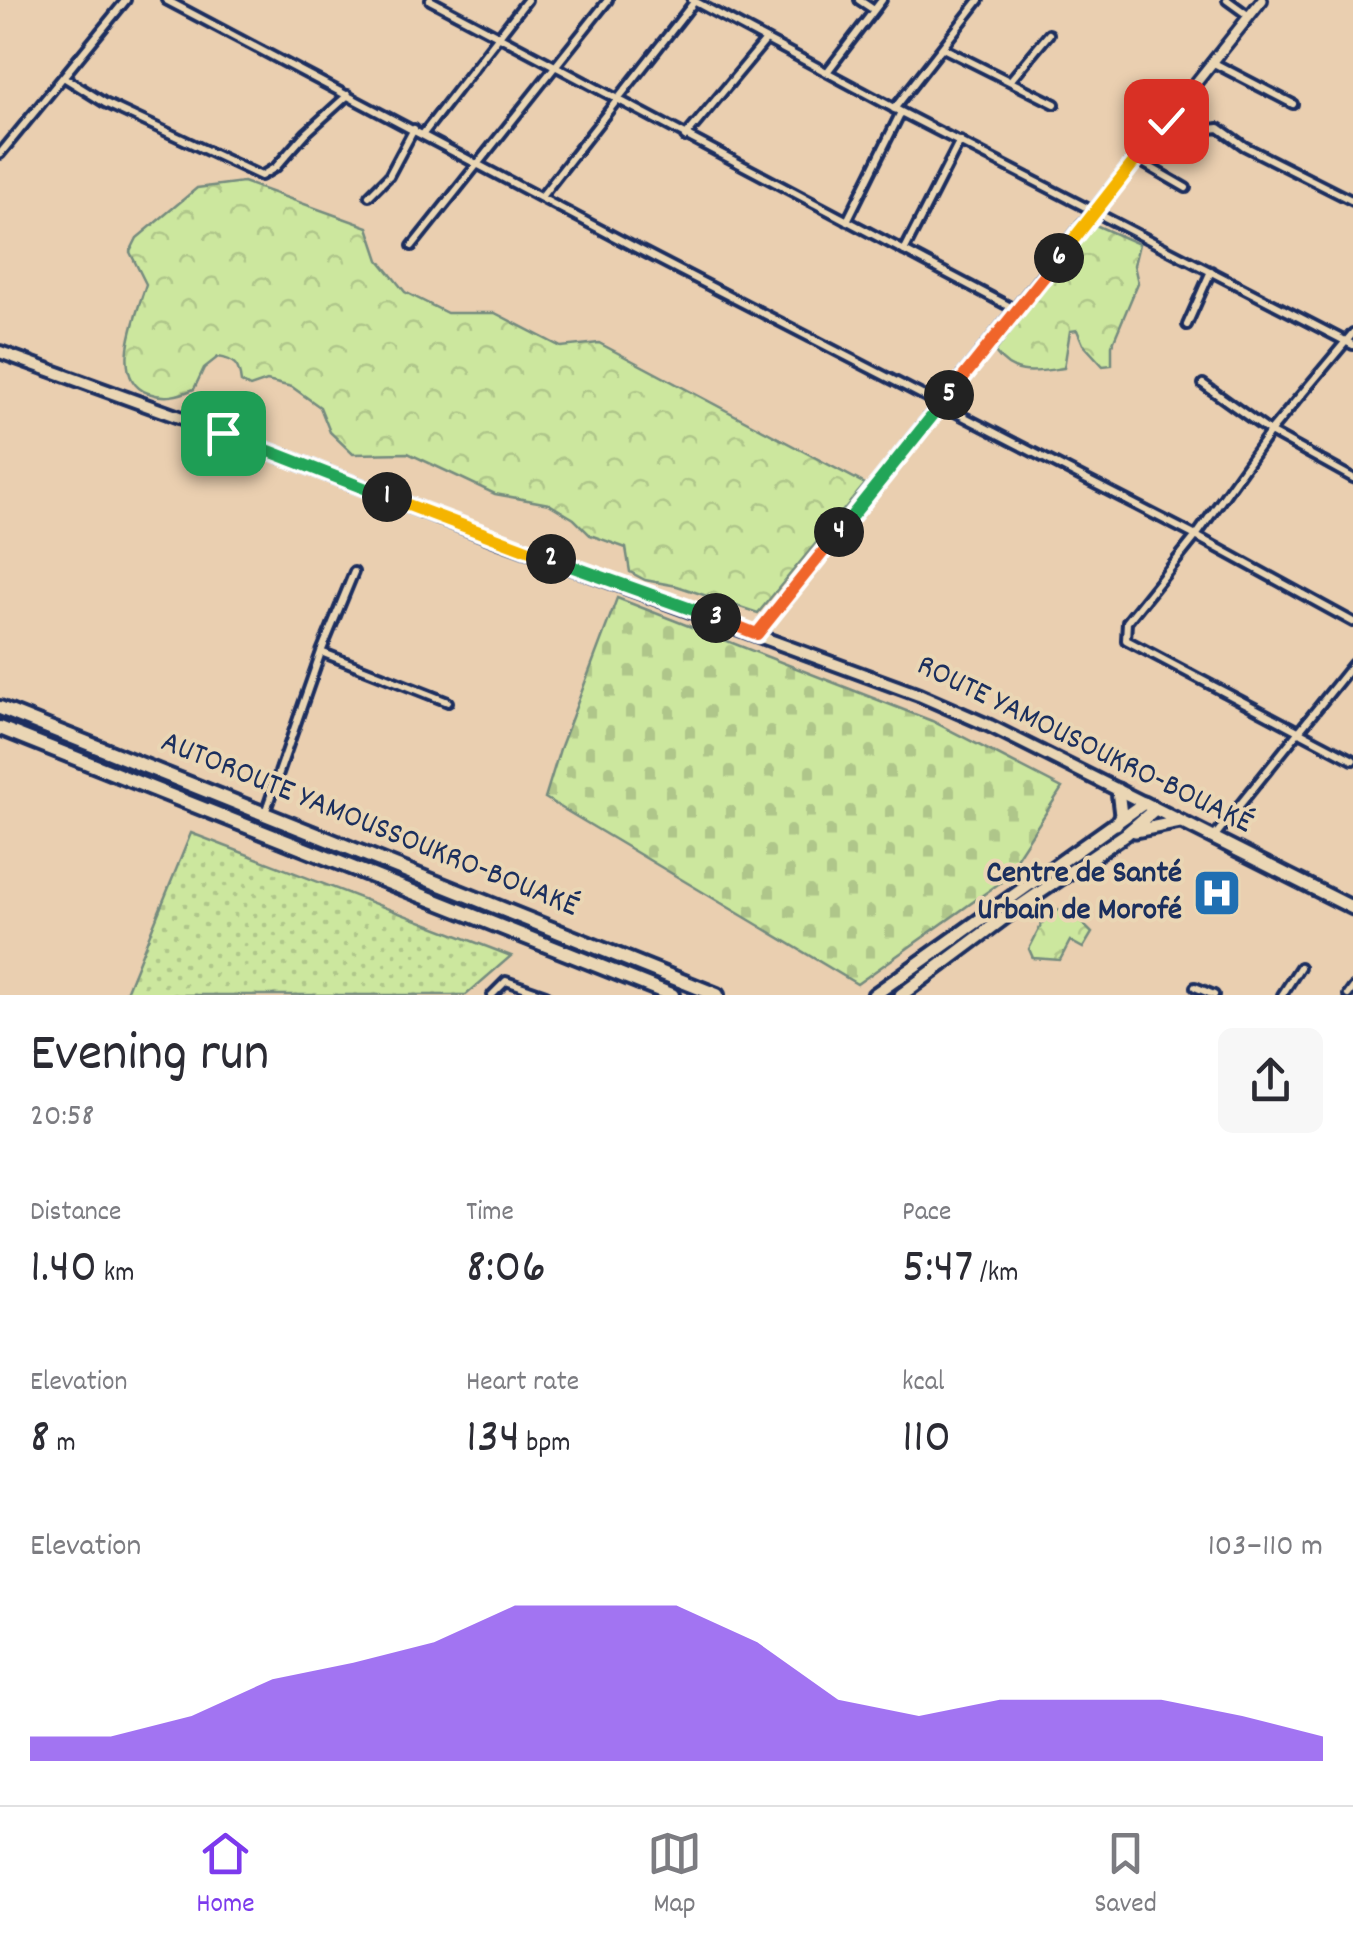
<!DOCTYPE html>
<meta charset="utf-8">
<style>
:root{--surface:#fff;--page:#f7f7f7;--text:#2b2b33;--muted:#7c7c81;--line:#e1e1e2;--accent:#7c3aed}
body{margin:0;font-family:Dekko,sans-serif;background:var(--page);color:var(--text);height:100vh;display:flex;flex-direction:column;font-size:38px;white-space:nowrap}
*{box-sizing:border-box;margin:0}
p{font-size:32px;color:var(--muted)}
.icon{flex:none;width:55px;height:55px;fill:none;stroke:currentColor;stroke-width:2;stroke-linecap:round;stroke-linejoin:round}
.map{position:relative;height:995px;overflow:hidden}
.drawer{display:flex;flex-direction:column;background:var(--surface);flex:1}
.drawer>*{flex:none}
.pin{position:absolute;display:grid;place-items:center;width:85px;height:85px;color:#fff;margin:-42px;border-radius:20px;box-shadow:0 5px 15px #0006}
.km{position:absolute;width:50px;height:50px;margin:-25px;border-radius:50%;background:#222;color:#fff;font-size:28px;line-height:50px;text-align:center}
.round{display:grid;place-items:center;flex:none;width:105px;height:105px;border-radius:15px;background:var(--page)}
.head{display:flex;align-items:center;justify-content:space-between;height:170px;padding:0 30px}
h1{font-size:55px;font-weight:600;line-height:75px}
.metrics{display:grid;grid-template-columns:repeat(3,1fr);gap:15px;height:170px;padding:10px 30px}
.metrics div{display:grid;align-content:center}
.metrics b{font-size:50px;font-weight:600}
.metrics small{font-size:28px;font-weight:400}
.metrics p{font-size:28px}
.chart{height:280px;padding:20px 30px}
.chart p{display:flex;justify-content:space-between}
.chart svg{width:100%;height:180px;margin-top:10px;fill:var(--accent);opacity:.7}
.tabs{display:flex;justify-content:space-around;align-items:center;height:140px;border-top:2px solid var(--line);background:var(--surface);font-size:28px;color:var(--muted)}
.tabs a{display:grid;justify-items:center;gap:5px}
.tabs .active{color:var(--accent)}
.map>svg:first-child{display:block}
</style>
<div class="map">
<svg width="1353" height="995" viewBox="0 0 1353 995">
<defs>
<pattern id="grass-dots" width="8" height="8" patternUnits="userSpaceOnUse" patternTransform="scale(2.5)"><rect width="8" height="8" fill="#cce79e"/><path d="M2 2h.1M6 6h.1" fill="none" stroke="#afc68a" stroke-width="1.8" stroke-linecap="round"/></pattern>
<pattern id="forest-crowns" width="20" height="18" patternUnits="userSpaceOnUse" patternTransform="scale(2.5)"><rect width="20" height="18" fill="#cce79e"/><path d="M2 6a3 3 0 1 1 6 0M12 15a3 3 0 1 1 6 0" fill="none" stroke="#afc68a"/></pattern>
<pattern id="cemetery-stones" width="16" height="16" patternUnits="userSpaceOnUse" patternTransform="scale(2.5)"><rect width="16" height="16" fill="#cce79e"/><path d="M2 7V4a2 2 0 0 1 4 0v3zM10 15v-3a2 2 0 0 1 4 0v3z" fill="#afc68a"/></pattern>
</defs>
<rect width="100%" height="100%" fill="#eacfb0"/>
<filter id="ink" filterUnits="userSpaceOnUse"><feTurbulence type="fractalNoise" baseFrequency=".01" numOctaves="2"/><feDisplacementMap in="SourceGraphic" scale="20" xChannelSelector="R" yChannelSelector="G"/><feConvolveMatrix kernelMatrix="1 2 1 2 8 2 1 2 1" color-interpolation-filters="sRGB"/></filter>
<g filter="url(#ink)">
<!-- grass -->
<path fill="url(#grass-dots)" stroke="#748b7e" stroke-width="2.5" d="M191 833 511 956 466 995H125Z"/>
<!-- forest -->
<path fill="url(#forest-crowns)" stroke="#748b7e" stroke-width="2.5" d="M243 182 368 227 379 260 405 292 447 313H495L561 347 599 343 865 484 758 613 677 586 645 580 630 572 626 548 590 535 574 519 549 504 495 494 408 453 353 454 330 432 320 407 292 387 267 381 250 387 241 382C239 365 235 360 218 357L204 368 194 389C178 396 165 399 148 393 108 378 137 314 146 284L130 252 137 238 197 188Z
M1091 223 1139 244 1134 265 1138 283 1112 345V365L1103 366 1083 344 1077 330 1070 331 1064 368C1035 372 1014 378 995 352Z
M1049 910 1070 911 1092 933 1083 948 1070 941 1060 960 1033 958 1029 949Z"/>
<!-- cemetery -->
<path fill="url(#cemetery-stones)" stroke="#748b7e" stroke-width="2.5" d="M617 598 932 721 1062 788 1001 882 857 984 545 798 560 749Z"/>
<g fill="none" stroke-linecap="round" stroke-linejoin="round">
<!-- stream -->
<path stroke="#5c91b0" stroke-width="2.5" d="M914 995 940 976"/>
<!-- minor casing -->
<g stroke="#1b2f5e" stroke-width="14">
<path id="minor" d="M166 0 634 247 1196 536 1353 622
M430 0 1016 310
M692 0 901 112 1353 345
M859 0 874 10
M1227 0 1249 16
M943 48 1055 104
M1212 62 1293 104
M827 72 882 0
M65 78 105 103 261 176 276 167 306 133 348 95
M1010 81 1049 34
M894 109 979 0
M1166 121 1181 132 1219 128 1244 146 1353 201
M423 134 527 0
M685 137 766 40
M0 154 126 0
M1136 159 1186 188
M369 196 389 176 414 129
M541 197 694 2
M847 221 901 112
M412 246 608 0
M904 251 960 141
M1187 325 1211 271
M1353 333 1270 432 1196 536 1127 622 1126 640 1353 760
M1203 384 1270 432 1353 478
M321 652 448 702
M265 813 321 652 354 572
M1214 837 1353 664
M1195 987 1214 995
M492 995 506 981 546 995
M1282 995 1300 967
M1348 995 1353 988"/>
</g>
<!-- tertiary casing -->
<g stroke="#1b2f5e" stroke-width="16">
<path id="tertiary" d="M757 634 1262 0"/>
</g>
<!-- primary casing -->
<g stroke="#1b2f5e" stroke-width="18">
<path id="primary" d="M0 352 223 433 500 541 919 695 990 726 1144 803"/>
</g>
<!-- trunk casing -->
<g stroke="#1b2f5e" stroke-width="19">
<path id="trunk" d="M1116 824 1121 815 1118 790
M1135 831 1180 822
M874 995 1144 803 1353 908
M901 995 1020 906 1126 834 1155 809"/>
</g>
<!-- motorway casing -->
<g stroke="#1b2f5e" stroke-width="20">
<path id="motorway" d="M0 708 717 995
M0 728 672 995"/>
</g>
<!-- minor -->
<use href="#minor" stroke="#ead6b4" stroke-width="6"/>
<!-- tertiary -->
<use href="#tertiary" stroke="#ead6b4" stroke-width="9"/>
<!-- primary -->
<use href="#primary" stroke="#ead6b4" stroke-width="10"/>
<!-- trunk -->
<use href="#trunk" stroke="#ead6b4" stroke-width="11"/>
<!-- motorway -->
<use href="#motorway" stroke="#ead6b4" stroke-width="12"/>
</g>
</g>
<g fill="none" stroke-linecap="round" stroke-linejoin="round" filter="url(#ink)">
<!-- split-1 casing -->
<g stroke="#fff" stroke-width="20">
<path id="split-1" d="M223 433 387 497"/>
</g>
<!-- split-2 casing -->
<g stroke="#fff" stroke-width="20">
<path id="split-2" d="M387 497 551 559"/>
</g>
<!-- split-3 casing -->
<g stroke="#fff" stroke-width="20">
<path id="split-3" d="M551 559 716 618"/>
</g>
<!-- split-4 casing -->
<g stroke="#fff" stroke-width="20">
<path id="split-4" d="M716 618 757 634 839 532"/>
</g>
<!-- split-5 casing -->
<g stroke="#fff" stroke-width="20">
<path id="split-5" d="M839 532 949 395"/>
</g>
<!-- split-6 casing -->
<g stroke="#fff" stroke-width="20">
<path id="split-6" d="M949 395 1059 258"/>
</g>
<!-- split-7 casing -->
<g stroke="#fff" stroke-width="20">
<path id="split-7" d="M1059 258 1166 121"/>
</g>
<!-- split-1 -->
<use href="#split-1" stroke="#22a559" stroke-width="12"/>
<!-- split-2 -->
<use href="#split-2" stroke="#f5b400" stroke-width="12"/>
<!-- split-3 -->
<use href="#split-3" stroke="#22a559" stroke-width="12"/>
<!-- split-4 -->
<use href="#split-4" stroke="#f0652b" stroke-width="12"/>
<!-- split-5 -->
<use href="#split-5" stroke="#22a559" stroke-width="12"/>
<!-- split-6 -->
<use href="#split-6" stroke="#f0652b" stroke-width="12"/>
<!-- split-7 -->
<use href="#split-7" stroke="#f5b400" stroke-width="12"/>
</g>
<!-- icons -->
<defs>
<g id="hospital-square" transform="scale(2.5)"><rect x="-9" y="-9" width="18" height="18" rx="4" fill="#1f6fb2" stroke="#ead6b4"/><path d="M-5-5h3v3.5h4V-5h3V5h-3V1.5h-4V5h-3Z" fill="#fff"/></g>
</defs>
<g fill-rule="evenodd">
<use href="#hospital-square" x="1217" y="893"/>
</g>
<g text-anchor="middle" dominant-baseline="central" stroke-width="8" stroke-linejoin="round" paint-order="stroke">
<!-- street labels -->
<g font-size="32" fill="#1b2f5e" stroke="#ead6b4">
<text transform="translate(1084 746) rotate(26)">ROUTE YAMOUSOUKRO-BOUAKÉ</text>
<text transform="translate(369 826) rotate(22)">AUTOROUTE YAMOUSSOUKRO-BOUAKÉ</text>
</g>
<!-- poi labels -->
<g font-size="32" font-weight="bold" fill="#1b2f5e" stroke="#ead6b4" text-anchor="end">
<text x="1182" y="875">Centre de Santé<tspan x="1182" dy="37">Urbain de Morofé</tspan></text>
</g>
</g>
</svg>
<div class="pin" style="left:223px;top:433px;background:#1e9e55"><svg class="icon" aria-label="arrive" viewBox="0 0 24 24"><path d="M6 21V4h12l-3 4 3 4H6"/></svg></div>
<div class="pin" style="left:1166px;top:121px;background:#d93025"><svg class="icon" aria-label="check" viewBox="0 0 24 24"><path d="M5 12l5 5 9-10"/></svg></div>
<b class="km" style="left:387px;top:497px">1</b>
<b class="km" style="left:551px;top:559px">2</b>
<b class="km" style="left:716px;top:618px">3</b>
<b class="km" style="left:839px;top:532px">4</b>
<b class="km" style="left:949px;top:395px">5</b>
<b class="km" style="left:1059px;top:258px">6</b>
</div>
<section class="drawer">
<div class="head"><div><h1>Evening run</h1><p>20:58</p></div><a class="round"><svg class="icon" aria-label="share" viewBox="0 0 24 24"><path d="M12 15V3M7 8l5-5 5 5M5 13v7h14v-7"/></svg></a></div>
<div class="metrics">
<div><p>Distance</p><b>1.40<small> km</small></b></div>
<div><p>Time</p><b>8:06</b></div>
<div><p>Pace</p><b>5:47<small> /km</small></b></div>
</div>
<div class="metrics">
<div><p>Elevation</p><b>8<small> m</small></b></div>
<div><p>Heart rate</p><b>134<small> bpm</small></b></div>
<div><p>kcal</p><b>110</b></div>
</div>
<div class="chart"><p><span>Elevation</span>103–110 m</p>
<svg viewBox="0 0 160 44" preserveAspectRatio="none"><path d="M0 44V38L10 38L20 33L30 24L40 20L50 15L60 6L70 6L80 6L90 15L100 29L110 33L120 29L130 29L140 29L150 33L160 38V44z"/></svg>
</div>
</section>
<nav class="tabs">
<a class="active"><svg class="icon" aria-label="home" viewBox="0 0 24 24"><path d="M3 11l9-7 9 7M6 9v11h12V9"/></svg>Home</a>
<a><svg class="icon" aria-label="map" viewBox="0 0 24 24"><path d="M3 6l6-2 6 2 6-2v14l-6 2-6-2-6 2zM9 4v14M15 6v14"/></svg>Map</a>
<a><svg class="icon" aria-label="saved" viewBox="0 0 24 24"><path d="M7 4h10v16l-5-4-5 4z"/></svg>Saved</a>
</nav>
